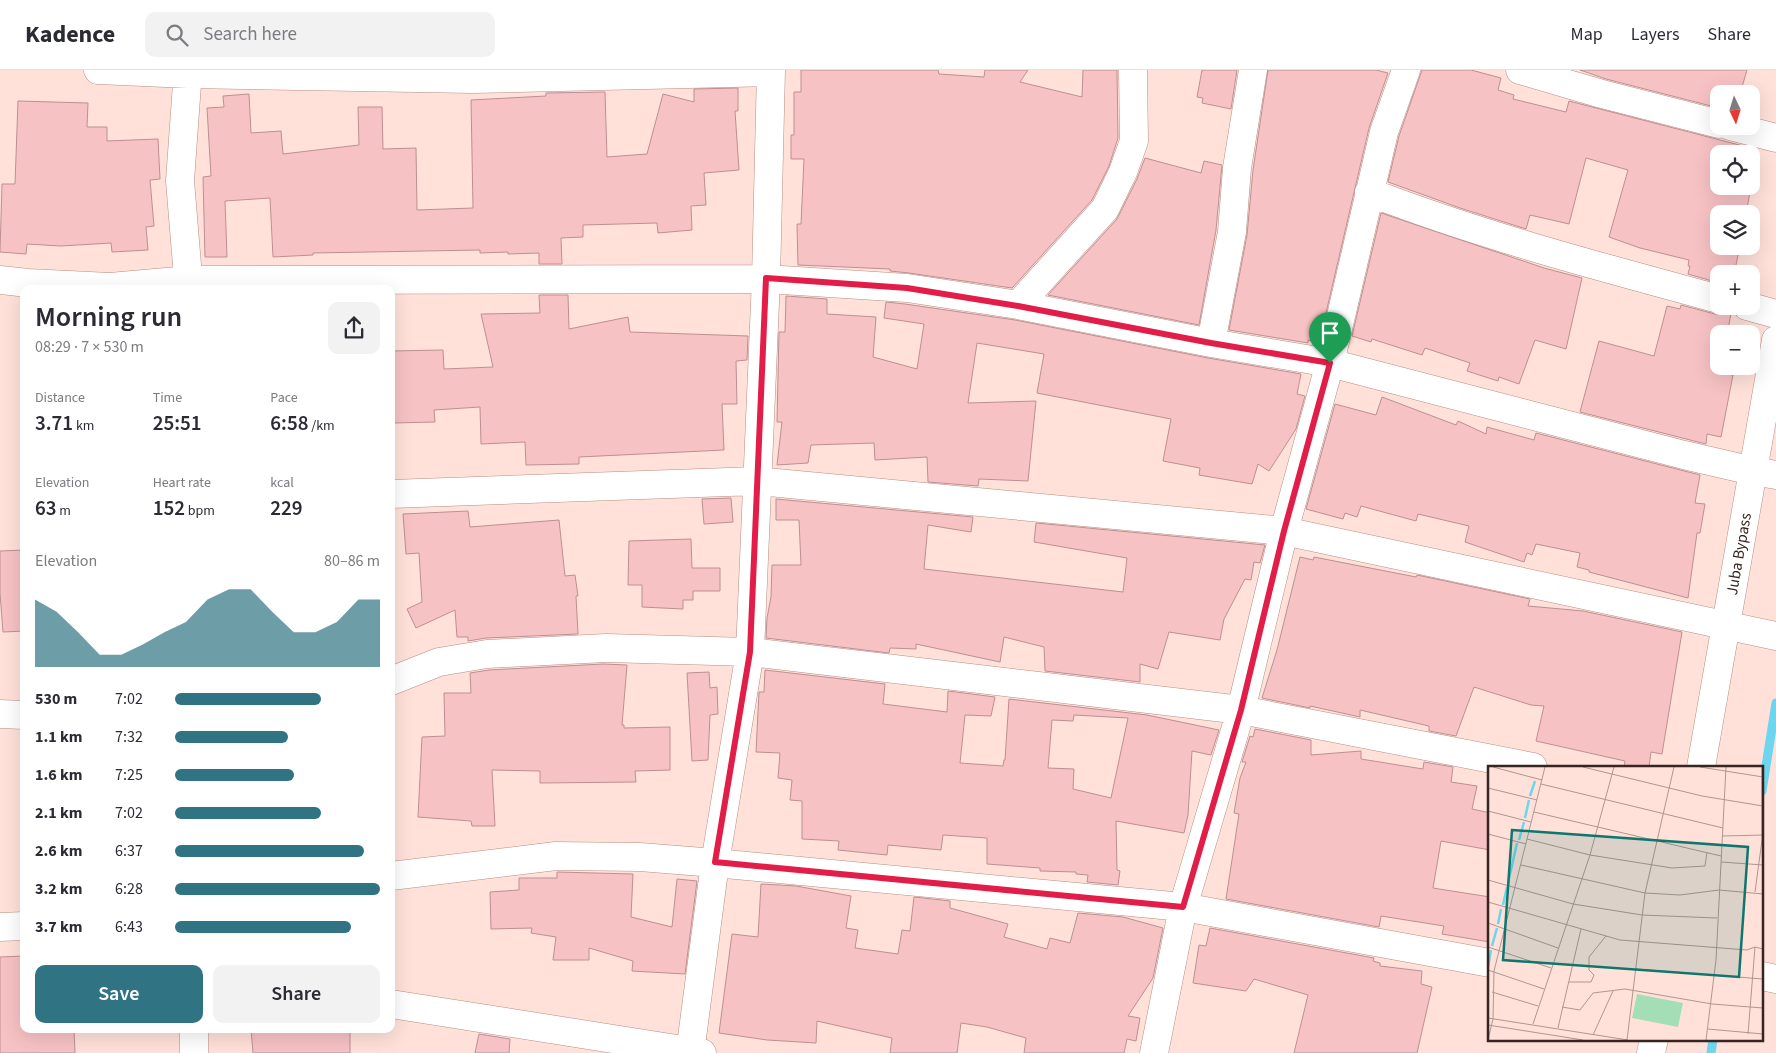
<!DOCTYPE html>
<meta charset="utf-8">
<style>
:root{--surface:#fff;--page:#f2f2f3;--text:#2b2b33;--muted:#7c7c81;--line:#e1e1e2;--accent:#307483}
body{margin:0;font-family:"Source Sans 3",sans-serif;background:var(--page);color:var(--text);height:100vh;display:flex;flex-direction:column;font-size:19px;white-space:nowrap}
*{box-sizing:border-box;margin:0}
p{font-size:16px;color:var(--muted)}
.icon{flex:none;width:28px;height:28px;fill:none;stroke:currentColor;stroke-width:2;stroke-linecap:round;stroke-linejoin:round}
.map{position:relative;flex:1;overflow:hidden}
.panel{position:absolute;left:20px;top:215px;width:375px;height:748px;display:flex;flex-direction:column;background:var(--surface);border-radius:10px;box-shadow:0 5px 20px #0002}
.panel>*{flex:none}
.needle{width:32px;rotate:176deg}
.controls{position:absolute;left:1710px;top:15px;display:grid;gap:10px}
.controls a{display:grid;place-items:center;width:50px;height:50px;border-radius:10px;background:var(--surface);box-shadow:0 5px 20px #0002;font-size:25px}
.pin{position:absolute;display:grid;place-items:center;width:42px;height:42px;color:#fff;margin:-51px -21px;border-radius:50% 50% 50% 0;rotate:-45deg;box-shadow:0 0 5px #0007}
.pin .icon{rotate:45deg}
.round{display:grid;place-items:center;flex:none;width:52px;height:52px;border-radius:10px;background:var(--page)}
.overview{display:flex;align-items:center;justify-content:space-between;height:85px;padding:0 15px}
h1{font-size:28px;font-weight:600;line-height:38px}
.figures{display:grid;grid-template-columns:repeat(3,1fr);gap:8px;height:85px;padding:5px 15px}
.figures div{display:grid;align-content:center}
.figures b{font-size:21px;font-weight:600}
.figures small{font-size:14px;font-weight:400}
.figures p{font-size:14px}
.chart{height:140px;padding:10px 15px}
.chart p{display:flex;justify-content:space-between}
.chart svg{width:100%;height:90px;margin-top:5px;fill:var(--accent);opacity:.7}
.button{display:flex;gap:10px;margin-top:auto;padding:10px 15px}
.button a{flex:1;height:58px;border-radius:10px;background:var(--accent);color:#fff;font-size:20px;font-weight:600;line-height:58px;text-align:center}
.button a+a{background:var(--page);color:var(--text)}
ul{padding:0 15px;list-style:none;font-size:16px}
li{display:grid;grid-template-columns:80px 60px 1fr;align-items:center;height:38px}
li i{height:12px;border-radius:6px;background:var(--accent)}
header{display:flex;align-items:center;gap:30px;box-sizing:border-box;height:70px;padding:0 25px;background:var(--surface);border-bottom:1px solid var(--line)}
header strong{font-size:24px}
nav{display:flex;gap:28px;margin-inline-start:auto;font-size:18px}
.search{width:350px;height:45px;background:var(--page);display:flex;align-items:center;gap:12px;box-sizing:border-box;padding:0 18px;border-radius:10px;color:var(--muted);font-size:19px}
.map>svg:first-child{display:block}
</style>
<header>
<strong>Kadence</strong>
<div class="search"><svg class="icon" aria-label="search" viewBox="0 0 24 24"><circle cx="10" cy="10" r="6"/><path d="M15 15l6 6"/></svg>Search here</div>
<nav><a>Map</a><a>Layers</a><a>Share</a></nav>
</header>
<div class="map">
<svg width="1776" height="983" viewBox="0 0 1776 983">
<rect width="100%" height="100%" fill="#ffe1d9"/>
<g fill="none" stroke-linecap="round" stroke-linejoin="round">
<!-- stream -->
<path stroke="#6dd5ed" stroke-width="9" d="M1762 721 1776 633
M1711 983 1713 969"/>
</g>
<!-- building -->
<path fill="#f7c2c4" stroke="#be8f92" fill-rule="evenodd" d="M801 0H938L939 4 984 7 985 0H1028L1020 12 1082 27 1083 0H1117L1118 68 1109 96 1092 130 1012 218 909 203 890 201V199L798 195 797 154H801L804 89H791V65H794V22H801Z
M1202 0H1237L1231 39 1202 33 1203 28 1197 27Z
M1268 0H1376L1388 3 1369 58 1319 273 1308 270V273L1229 260 1247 165 1253 100Z
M1422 0H1471L1501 8 1498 20 1514 25 1513 29 1566 42 1569 31 1751 78 1750 84H1719V116H1751L1746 144H1719V176H1740L1734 204H1719V213L1688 204 1690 196H1688L1689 190 1640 178 1609 167 1628 100 1586 88 1569 154 1530 145 1526 159 1460 138 1388 112 1399 66Z
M1580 0H1747L1742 17 1746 18 1744 24H1719V38L1606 9Z
M738 18V41H735L739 100 704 103 706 135 691 136 692 160 658 163 657 153 583 155V167L561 168 562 194H539V183L508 184V182L480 183V180L313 183V185L273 187 270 128 225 131 227 187H205L203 107 211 106 207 38 224 37 223 26 249 24 251 63 281 61 283 84 359 75 358 37H382L383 79 416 78 417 140 473 138 471 30 546 26V23L605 22 607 87 647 84 663 24 694 32V19Z
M18 31 88 33 87 57H107V71L158 69 160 109 150 110 154 156 146 157 148 180 112 182 111 173 61 176 27 174 26 184 0 182 2 114H15Z
M1145 88 1201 103 1204 91 1222 95 1216 160 1199 255 1048 225 1117 149 1137 109Z
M1381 143 1544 198 1582 208 1566 279 1535 270 1519 314 1499 307 1498 311 1467 301 1470 293 1425 278 1422 285 1372 269 1371 272 1352 266Z
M539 225H568L569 259 628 247 630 262 748 266 747 290 736 291 737 334H722L724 380 579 387V394L526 395 525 372 481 374 480 337 434 340 435 352 393 353 391 281 443 280 444 299 493 297 481 244 540 243Z
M786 226 827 229V244L876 247 873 287 917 299 924 254 884 248 886 232 905 234 1015 250 1208 288 1301 304 1297 324 1305 326 1296 359 1269 401 1258 394 1252 414 1199 405 1200 398 1163 391 1171 349 1037 323 1044 284 977 273 968 333 1036 331 1028 411 979 409 978 416 928 412 927 387 875 390 874 373 811 375 808 393 777 395 782 352H777L779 262H785Z
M1681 235 1715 244H1723L1732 239 1727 264H1719V303L1733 305 1721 367 1707 364 1706 374 1580 342 1599 271 1654 286 1667 236 1680 239Z
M1382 327 1456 355 1458 351 1486 364 1487 357 1534 370 1536 363 1700 405 1695 433 1705 434 1700 463H1697L1688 528 1589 502V500L1577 497 1580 483 1536 474 1532 485 1527 483 1524 492 1465 472 1469 456 1418 444 1416 451 1361 436 1357 447 1345 443 1343 449 1306 439 1335 334 1376 345Z
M731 428 733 452 704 454 702 429Z
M776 429 973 447 971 462 928 455 924 499 1123 522 1127 488 1034 472 1036 453 1265 475 1260 493 1254 492 1251 510 1245 509 1224 549 1220 570 1169 562 1158 599 1140 594V612L1045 601 1044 577 1004 567 1000 592 916 574V579L890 578 889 583 766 568 767 548 771 527 772 495H801L799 450H776Z
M468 441 470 457 559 450 565 506 575 505 578 526H576L578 564 486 568 468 571V567H457L455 540 416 558 407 539 422 532 419 483 406 484 403 444Z
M691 469 692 498H720V521H693V530H683V539L642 537V515H628L629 471Z
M24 480V561L3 562 0 523V481Z
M1300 487 1313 490 1314 487 1416 507 1417 505 1530 529 1528 536 1583 541 1682 562 1662 684 1651 682 1649 697H1624L1625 691 1536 671 1544 636 1531 635 1474 617 1456 666 1429 661V656L1360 640V647L1310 636V638L1262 628 1277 580Z
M603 594 627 595 622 655H624V658L670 657V700L635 701 636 712 540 713V701L492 700 495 756H472L471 751 418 747 422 667 445 666 444 623H471L470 603 489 600Z
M765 600 885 614 883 634 947 642 948 621 995 627 991 646 965 645 960 693 1003 696 1004 690H1005L1009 629 1147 645 1219 660 1211 685 1192 681 1188 745 1184 763 1116 751 1117 800 1120 801 1118 815 1087 812 1088 805 1076 804V802L1040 801V798L987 794V768L943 765 941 780 888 775 887 785 838 780 839 771 802 769V731L790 730 792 710 778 708 780 683 756 682 759 622H764ZM1074 645 1128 648 1111 728 1073 719 1074 699 1048 698 1052 650 1073 651Z
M709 602 710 618 717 617 718 644 710 645 708 690 692 691 687 603Z
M1255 659 1311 670V685L1361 681V689L1423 699 1424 692 1453 697 1451 712 1477 716 1472 739 1490 743V780L1441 771 1433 818 1490 827V872L1442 864 1444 856 1381 846 1379 857 1226 829 1239 744 1234 743 1240 708 1246 692H1242L1250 666 1253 667Z
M557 802 633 804 631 847 672 857 677 809 697 811 685 904 632 901 633 891 589 878V890H553L556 867 531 863 532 858 491 859 490 822 519 820V808H557Z
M761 814 796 816 851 826 846 858 858 860 855 878 898 884 902 860 910 861 914 827 950 831V838L1008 854 1004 867 1047 879 1050 868 1070 873 1078 843 1123 847 1163 858 1153 908 1128 946 1140 948 1136 971 1127 969 1124 983H1024L1026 968 987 957 961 953 957 983H890L892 968 817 951 816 973 767 970 719 963 732 864 758 867Z
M1210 858 1374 888 1373 891 1380 893V896L1422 901 1421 914 1432 917 1417 983H1294L1308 925 1254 909 1246 921 1193 913 1199 875 1206 876Z
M24 886V959H74L75 983H0V887Z
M251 959H350V983H253Z
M479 964 510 969 509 983H475Z"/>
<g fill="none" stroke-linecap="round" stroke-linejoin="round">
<!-- street casing -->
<g stroke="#b98d81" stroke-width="29">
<path id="street" d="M98 0 188 4 473 9 771 2
M188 0 180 111 189 219
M1520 0 1602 24 1719 54
M1730 56 1776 68
M1369 122C1483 166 1601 197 1719 229
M0 210 28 213 110 217 189 210 766 209 907 218 1018 235 1211 273 1330 293 1684 385 1753 401 1776 405
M1018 235 1105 139 1123 102 1134 71 1133 0
M1747 236 1776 244
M1211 273 1232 162 1237 98 1253 0
M391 424 757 411 1284 461 1776 566
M391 611 439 592 487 584 606 578 750 582 1241 640 1533 697
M0 644 24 645
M391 806 556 786 640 787 715 793 1183 837 1490 893
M0 857 24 856
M1762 906 1776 909
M391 934 702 983
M194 959V983
M690 983 715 793 750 582 766 209 771 0
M1154 983 1183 837 1241 640 1284 461 1330 293 1384 62 1406 0"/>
</g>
<!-- secondary casing -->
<g stroke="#b98d81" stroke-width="29">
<path id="secondary" d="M1701 697 1776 270
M1651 983 1654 969"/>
</g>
<!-- street -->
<use href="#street" stroke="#fff" stroke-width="28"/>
<!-- secondary -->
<use href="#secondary" stroke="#fff" stroke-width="28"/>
</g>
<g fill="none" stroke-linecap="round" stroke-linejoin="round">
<!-- route casing -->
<g stroke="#fff" stroke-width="10">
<path id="route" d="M766 208 907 218 1018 236 1211 273 1330 293 1284 461 1241 640 1183 837 715 792 750 582Z"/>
</g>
<!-- route -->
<use href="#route" stroke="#e11d48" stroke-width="6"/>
</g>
<g text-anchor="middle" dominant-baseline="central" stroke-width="4" stroke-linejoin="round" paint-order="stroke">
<!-- street labels -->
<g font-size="16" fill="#372521" stroke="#fff">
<text transform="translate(1739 484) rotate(-80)">Juba Bypass</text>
</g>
</g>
<!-- overview -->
<g transform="translate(1488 696)">
<rect width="275" height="275" fill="#ffe1d9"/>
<path d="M149 228 195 237 190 261 144 252Z" fill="#a4deb7"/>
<path fill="none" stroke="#6dd5ed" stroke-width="2.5" d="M42 30 47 15M37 52 41 34M31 74 36 56M20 117 29 77M15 139 19 121M10 158 13 143M4 180 9 162M0 201 3 184"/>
<path fill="none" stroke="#af968f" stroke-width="1" d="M5 1 54 14M95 1 214 30 275 40M212 1 275 11M53 18 235 62M0 22 49 34M0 45 43 56M46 46 233 90M0 68 38 78M235 70 275 69M39 73 102 89 184 102 217 100 219 86M233 96 275 99M33 99 157 127 192 129 231 124 275 128M0 114 85 138 154 149 229 152M267 126 274 74V1M0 136 132 174 259 184 267 181 275 183M0 157 70 182M0 181 63 202M148 203 275 213M0 204 56 223M81 216H103L106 209 101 204V191L118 170M4 226 50 240M74 241 92 244 105 227 137 223 224 238 275 242M0 252 140 274M45 258 102 89 126 1M0 259 95 274M70 262 93 163M220 263 275 268M260 268 267 181M105 269 125 225M0 274 5 253 6 205 57 1M139 274 157 127 186 1M218 274 228 194 238 1"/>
<path fill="#0f766e" fill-opacity="0.15" stroke="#0f766e" stroke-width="2.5" d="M24 64 260 81 251 211 15 194Z"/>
<rect width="275" height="275" fill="none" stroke="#372521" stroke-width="2.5"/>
</g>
</svg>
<div class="controls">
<a><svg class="needle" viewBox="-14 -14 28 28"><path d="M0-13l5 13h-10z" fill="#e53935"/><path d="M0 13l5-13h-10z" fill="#7c7c81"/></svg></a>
<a><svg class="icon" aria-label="locate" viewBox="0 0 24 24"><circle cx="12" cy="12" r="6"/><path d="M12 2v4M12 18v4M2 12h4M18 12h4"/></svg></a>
<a><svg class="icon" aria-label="layers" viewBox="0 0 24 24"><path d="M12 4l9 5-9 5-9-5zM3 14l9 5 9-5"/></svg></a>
<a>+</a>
<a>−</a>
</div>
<div class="pin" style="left:1330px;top:293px;background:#1e9e55"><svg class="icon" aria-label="arrive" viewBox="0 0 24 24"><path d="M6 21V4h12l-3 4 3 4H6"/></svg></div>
<section class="panel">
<div class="overview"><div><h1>Morning run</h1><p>08:29 · 7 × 530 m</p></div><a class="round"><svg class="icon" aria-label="share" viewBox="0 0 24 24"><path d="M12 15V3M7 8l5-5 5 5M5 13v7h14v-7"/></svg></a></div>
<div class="figures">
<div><p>Distance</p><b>3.71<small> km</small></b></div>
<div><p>Time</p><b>25:51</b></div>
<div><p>Pace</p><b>6:58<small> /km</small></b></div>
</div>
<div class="figures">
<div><p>Elevation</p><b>63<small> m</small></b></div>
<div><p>Heart rate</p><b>152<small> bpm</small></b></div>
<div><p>kcal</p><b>229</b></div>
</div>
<div class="chart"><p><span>Elevation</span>80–86 m</p>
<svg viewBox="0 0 160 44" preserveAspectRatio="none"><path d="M0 44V11L10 17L20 27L30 38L40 38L50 33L60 27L70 22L80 11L90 6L100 6L110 17L120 27L130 27L140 22L150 11L160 11V44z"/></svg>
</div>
<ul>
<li><b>530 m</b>7:02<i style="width:71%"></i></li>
<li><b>1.1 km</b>7:32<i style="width:55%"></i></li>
<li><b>1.6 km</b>7:25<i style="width:58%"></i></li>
<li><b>2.1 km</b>7:02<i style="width:71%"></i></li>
<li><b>2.6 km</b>6:37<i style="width:92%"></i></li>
<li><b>3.2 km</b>6:28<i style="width:100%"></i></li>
<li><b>3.7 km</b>6:43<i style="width:86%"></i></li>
</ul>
<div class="button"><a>Save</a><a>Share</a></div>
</section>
</div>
